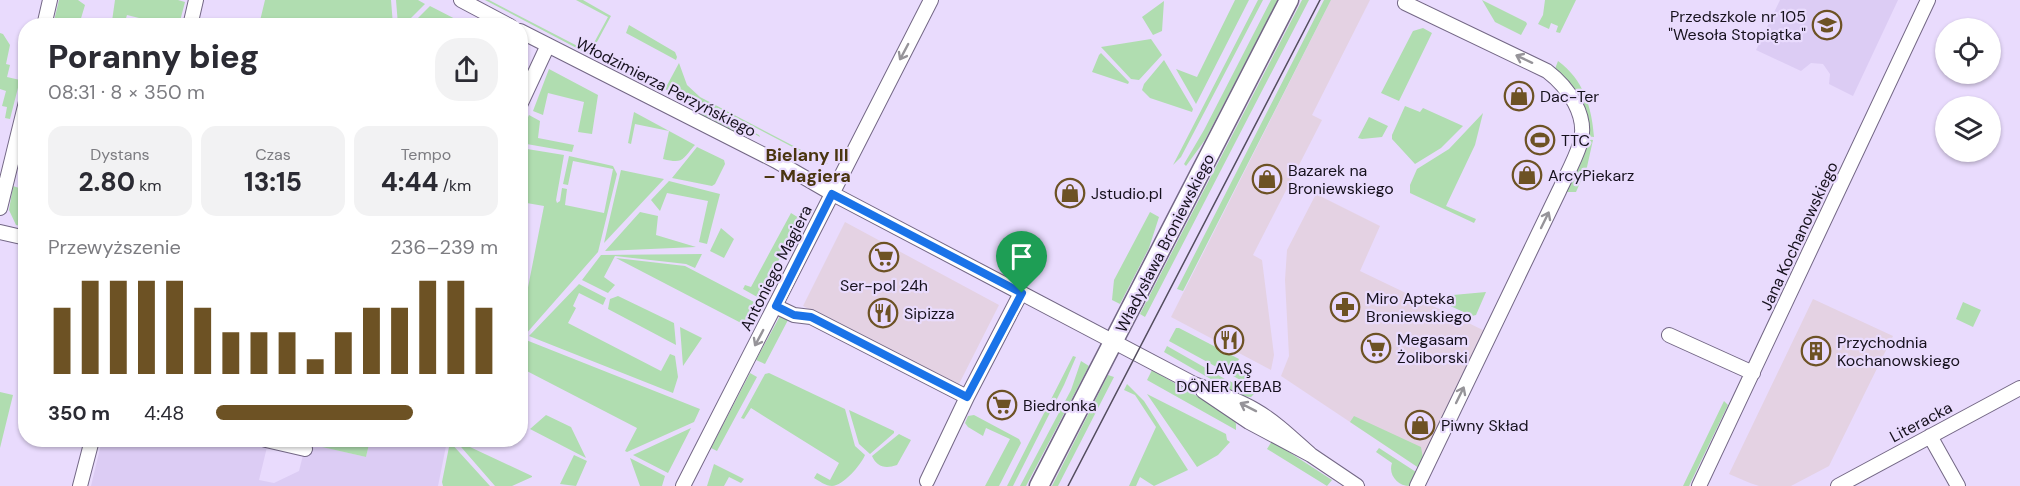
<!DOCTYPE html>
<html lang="pl">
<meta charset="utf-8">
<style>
:root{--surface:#fff;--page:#f2f2f3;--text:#2b2b33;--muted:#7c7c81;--accent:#6d5224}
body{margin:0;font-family:"DM Sans",sans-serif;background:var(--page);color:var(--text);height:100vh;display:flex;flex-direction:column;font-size:22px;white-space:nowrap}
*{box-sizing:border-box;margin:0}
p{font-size:20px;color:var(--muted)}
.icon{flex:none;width:33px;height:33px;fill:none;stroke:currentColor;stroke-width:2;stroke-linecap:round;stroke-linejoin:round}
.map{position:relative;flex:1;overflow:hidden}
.panel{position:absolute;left:18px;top:18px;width:510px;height:429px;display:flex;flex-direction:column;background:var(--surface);border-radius:24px;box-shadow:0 2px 4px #0004}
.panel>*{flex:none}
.controls{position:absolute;left:1935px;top:18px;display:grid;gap:12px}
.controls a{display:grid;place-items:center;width:66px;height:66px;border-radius:50%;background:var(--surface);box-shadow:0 2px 4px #0004;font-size:30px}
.pin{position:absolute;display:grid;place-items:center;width:51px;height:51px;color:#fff;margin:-62px -26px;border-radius:50% 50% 50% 0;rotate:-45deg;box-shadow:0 0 6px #0007}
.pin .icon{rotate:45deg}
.round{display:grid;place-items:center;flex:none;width:63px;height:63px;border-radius:24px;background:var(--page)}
.headline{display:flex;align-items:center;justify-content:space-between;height:102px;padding:0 30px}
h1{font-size:33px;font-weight:800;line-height:45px}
.figures{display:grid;grid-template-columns:repeat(3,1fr);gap:9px;height:102px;padding:6px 30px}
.figures div{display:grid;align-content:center;border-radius:15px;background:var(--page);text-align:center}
.figures b{font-size:26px;font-weight:800}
.figures small{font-size:16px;font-weight:400}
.figures p{font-size:16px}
.chart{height:168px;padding:12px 30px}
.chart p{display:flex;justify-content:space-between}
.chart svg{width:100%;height:108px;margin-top:6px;stroke:var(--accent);stroke-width:6}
ul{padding:0 30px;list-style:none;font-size:20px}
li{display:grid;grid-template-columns:96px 72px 1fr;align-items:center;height:45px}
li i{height:15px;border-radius:8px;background:var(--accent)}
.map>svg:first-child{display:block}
</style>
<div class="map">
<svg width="2020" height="486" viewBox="0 0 2020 486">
<rect width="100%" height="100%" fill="#e9dbfd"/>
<!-- commercial -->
<path fill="#e4d2e3" d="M1331 0H1370L1312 115 1322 120 1253 255 1262 260 1274 355 1271 370 1171 317Z
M1316 194 1380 226 1360 271 1485 331 1419 468 1281 376 1289 356 1285 280 1287 250Z
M845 222 999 305 958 386 803 306Z
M1813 299 1893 336 1829 466 1791 486H1759L1750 483 1729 474Z"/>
<!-- built -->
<path fill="#dcccf4" d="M1780 0H1898L1853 96 1829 84 1830 74 1823 64 1811 63 1801 71 1756 50Z
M102 440H234L267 447 259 480 274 483 299 471 306 443 366 457 370 440 447 441 438 486H91Z"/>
<!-- green -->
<path fill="#b0ddb0" d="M59 0H78L85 5 79 25H53Z
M115 0H178L185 2 179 25H150L151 21 127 15 124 25 113 23 112 21Z
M265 0H391L393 25H259Z
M396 0H418L425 4 404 25H398Z
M485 0H489L589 52 608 17 576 0H583L611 16 591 53 588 54Z
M1235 0H1249L1196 104 1176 69 1197 77Z
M1258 0H1263L1181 157 1173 165Z
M1271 0H1278L1205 140 1186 166 1184 164 1204 130Z
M1302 0H1309L1145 317 1140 314Z
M1324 0H1331L1183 291 1177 289Z
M1482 0 1526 22 1527 24 1521 35 1495 22Z
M1545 0H1576L1560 33 1556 32 1558 26 1551 23 1549 29 1538 24 1543 15Z
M1164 1 1162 31 1153 35 1142 17Z
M430 6 467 25H411Z
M629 25 675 52 677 57 676 60 626 33Z
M1423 28 1432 33 1399 101 1381 93 1413 31Z
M0 33 3 34 10 45 6 64 10 65 7 77 20 80 10 119 5 118 7 107 2 106 6 91 0 89Z
M1151 39 1162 55 1139 80 1131 79 1101 47Z
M1101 53 1129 82 1128 84 1092 72 1099 55Z
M1164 60 1193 109 1192 112 1150 98 1142 90 1144 84Z
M1558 61C1583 79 1592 107 1594 137L1585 136 1555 69Z
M679 63 687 85 700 97 828 164H825L718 108 702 110 665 89Z
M549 69 598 95 592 134 578 132 584 102 548 93 543 115 533 111Z
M1405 106 1420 112 1423 108 1463 126 1441 148 1415 164 1392 139V135Z
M634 112 695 145 694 146C682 160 683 164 663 159L669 131 635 124 631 144 628 143Z
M716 112 759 135 760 137 753 133 742 136 700 114Z
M1483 113 1475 145 1446 206 1476 219 1474 223 1410 193V185L1417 169 1449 149Z
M529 115 540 121 538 138 574 145 572 152 521 143V132Z
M1369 117 1388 126 1382 137 1362 139 1358 138Z
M1585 139 1593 140 1587 167 1576 192H1566L1579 165Z
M697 147 724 160 725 164 715 184 712 186 672 178Z
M521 148 564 155 556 200 557 203 560 201 562 188 567 189 565 205 604 213 613 169 573 161 568 185 563 184 569 156 613 166 617 174 598 252 525 335 521 332V323L544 206 521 202Z
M621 170 664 179 604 243Z
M669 181 720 194 707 244 699 242 708 201 667 193 660 211 651 200Z
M13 186 25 190V227L16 225 9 210Z
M640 212 658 216 656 235 696 247 605 251Z
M1150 212 1159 217 1149 248 1120 304 1112 300 1114 280Z
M791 213 799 218V221L759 298 743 289 745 285 751 287Z
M721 228 734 239 724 258 710 251Z
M702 254 695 268 686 264 615 256 604 277 615 285 608 293 582 280 601 255Z
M616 258 685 266 754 302 743 324Z
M579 284 606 298 603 305 579 293 573 306 576 308 568 323 661 371 670 354 675 356 678 377 673 393 529 336Z
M1486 292 1476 315 1472 316 1431 297Z
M618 296 674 323 676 345 608 309 610 299Z
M1963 302 1981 310 1973 327 1956 319Z
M780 316 788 320 765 364 756 360Z
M680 327 702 338 683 366Z
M1176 328H1179L1239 359 1237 363 1250 371 1244 382 1169 341Z
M526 340 700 409 694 422 627 452 625 451 637 428 521 368V346Z
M1167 346 1225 379 1255 393 1251 397 1240 396 1164 352Z
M1073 356 1076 357 1064 385 1013 486H1007Z
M1081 361 1089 366 1026 486H1020L1071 390Z
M1152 370 1233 417 1236 424V430L1147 380Z
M750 373 757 377 717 451 711 448Z
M769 373 845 409 855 446 865 455C861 465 843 486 832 486 826 486 819 481 814 478L817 473 830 480 839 463 751 408 744 419 741 418 765 374Z
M1108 375 1114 377 1058 486H1052Z
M1127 384 1144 401 1188 470 1154 486 1140 477 1136 486H1129L1156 427 1135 395 1124 390Z
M0 392 13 395 0 448Z
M1147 394 1226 434 1227 440 1230 442 1218 455 1197 467Z
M1724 401 1728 405 1689 486H1683Z
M849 410 894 431V433L870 454 859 444Z
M546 415 571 427 586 458 530 429Z
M974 415 1019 439 1021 443 999 486H985L1010 439 986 428 983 436 968 427 965 423 968 416Z
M1354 416 1421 447 1423 458 1419 468 1350 422Z
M691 428 668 473 633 455Z
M899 434 911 440 897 465C885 469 877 467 872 456Z
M328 440H376H370L366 457 309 444Z
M455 440 532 476V477L512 486H495Z
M1272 441 1332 480 1327 486 1267 449Z
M450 442 490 486H443L442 482Z
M1379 448 1416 472 1410 486C1397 486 1388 474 1392 463L1376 452Z
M574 455 587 461 576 486 560 484Z
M630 458 665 476 662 486H640Z
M714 464 744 479 741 483 729 477 724 486H707Z"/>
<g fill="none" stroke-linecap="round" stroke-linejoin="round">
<!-- minor casing -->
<g stroke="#736785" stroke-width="16">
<path id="minor" d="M461 0 510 26
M1405 3 1547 71C1568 87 1589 116 1580 144 1575 160 1566 176 1559 191L1417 486
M44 26 50 0
M190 26 196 0
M520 31 776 161 833 194 1194 384C1215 392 1236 399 1255 410 1276 422 1293 439 1311 455
M520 105 548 45
M0 208 26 102
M0 232 26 238
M775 306 794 315 811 317 967 397
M1669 335 1753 373
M1203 391 1249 422 1311 455 1357 486
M1930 436 1958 486
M266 440 305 449
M927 481 967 397 1021 293
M80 486 92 440
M683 486 931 0
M1699 486 1928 0
M1838 486 2020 388"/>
</g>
<!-- major casing -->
<g stroke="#736785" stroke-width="21">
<path id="major" d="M1039 486 1289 0"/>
</g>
<!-- minor -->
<use href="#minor" stroke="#fff" stroke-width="14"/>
<!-- major -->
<use href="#major" stroke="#fff" stroke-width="18"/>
<!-- tram -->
<path stroke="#534c5e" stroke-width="1.5" d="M1068 486 1320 0"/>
</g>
<!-- one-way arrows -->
<defs><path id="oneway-shaft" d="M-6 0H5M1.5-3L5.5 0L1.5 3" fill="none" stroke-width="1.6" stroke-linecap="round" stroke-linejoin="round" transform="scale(1.5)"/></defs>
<g stroke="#969499">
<use href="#oneway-shaft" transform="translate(904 52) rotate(118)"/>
<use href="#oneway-shaft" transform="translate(1524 59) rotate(-155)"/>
<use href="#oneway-shaft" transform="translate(1545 220) rotate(-64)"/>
<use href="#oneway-shaft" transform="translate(759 338) rotate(118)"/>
<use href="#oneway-shaft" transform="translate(1460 395) rotate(-64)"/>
<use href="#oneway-shaft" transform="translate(1248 407) rotate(-153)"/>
</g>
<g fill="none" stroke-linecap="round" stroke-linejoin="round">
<!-- route casing -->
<g stroke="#fff" stroke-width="12">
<path id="route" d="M832 194 1022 293 967 397 811 317 794 315 776 306Z"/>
</g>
<!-- route -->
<use href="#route" stroke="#1a73e8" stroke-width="8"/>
</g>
<!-- icons -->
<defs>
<g id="school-ring" transform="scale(1.5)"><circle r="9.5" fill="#e9dbfd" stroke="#6d5224" stroke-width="1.5"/><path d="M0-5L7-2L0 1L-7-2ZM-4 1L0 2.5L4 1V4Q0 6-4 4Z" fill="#6d5224"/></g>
<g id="shop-ring" transform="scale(1.5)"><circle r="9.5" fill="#e9dbfd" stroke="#6d5224" stroke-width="1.5"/><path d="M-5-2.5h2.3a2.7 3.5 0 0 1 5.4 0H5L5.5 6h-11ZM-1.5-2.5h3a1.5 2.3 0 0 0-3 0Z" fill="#6d5224"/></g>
<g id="stadium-ring" transform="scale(1.5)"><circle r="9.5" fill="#e9dbfd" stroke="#6d5224" stroke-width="1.5"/><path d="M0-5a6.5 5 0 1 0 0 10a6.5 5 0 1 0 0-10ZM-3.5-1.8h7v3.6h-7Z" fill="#6d5224"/></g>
<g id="supermarket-ring" transform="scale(1.5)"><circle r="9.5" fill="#e9dbfd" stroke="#6d5224" stroke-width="1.5"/><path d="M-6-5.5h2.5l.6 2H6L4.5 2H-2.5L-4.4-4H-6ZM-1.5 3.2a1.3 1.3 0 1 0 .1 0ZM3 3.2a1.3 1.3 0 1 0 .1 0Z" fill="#6d5224"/></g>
<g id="pharmacy-ring" transform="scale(1.5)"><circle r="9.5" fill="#e9dbfd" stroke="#6d5224" stroke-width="1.5"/><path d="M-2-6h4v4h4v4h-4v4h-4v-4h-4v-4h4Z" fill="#6d5224"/></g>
<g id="restaurant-ring" transform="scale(1.5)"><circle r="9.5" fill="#e9dbfd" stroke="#6d5224" stroke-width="1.5"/><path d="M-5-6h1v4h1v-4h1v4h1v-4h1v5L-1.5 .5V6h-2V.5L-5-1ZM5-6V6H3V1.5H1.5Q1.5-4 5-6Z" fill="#6d5224"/></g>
<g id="building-ring" transform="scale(1.5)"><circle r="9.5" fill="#e9dbfd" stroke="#6d5224" stroke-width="1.5"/><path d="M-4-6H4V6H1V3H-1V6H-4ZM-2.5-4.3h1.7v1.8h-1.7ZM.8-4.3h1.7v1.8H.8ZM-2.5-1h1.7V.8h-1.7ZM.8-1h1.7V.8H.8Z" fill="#6d5224"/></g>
</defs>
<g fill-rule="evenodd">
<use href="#school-ring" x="1827" y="25"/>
<use href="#shop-ring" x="1519" y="96"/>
<use href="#stadium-ring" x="1540" y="140"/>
<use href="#shop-ring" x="1527" y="175"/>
<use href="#shop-ring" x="1267" y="179"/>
<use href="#shop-ring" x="1070" y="193"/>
<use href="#supermarket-ring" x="884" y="257"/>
<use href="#pharmacy-ring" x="1345" y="307"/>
<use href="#restaurant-ring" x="883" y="313"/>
<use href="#restaurant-ring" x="1229" y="340"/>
<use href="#supermarket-ring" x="1376" y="348"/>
<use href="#building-ring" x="1816" y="351"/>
<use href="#supermarket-ring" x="1002" y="405"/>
<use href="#shop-ring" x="1420" y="425"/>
</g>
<g text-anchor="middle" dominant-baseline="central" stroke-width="4.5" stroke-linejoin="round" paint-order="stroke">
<!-- poi labels -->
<g font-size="16" fill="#16111d" stroke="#e9dbfd" text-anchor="start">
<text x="1806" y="16" text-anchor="end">Przedszkole nr 105<tspan x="1806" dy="18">"Wesoła Stopiątka"</tspan></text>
<text x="1540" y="96">Dac-Ter</text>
<text x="1561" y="140">TTC</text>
<text x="1288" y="170">Bazarek na<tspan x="1288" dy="18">Broniewskiego</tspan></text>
<text x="1548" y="175">ArcyPiekarz</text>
<text x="1091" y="193">Jstudio.pl</text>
<text x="884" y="285" text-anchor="middle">Ser-pol 24h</text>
<text x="1366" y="298">Miro Apteka<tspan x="1366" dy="18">Broniewskiego</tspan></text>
<text x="904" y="313">Sipizza</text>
<text x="1397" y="339">Megasam<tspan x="1397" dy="18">Żoliborski</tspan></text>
<text x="1837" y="342">Przychodnia<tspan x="1837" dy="18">Kochanowskiego</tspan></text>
<text x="1229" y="368" text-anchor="middle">LAVAŞ<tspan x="1229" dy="18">DÖNER KEBAB</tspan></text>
<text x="1023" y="405">Biedronka</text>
<text x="1441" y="425">Piwny Skład</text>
</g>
<!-- street labels -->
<g font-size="16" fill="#16111d" stroke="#e9dbfd">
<text transform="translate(666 87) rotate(27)">Włodzimierza Perzyńskiego</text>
<text transform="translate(1799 236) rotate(-65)">Jana Kochanowskiego</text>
<text transform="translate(1165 243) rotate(-63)">Władysława Broniewskiego</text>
<text transform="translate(776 268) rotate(-63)">Antoniego Magiera</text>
<text transform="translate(1921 422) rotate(-28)">Literacka</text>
</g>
<!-- neighbourhood labels -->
<g font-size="18" font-weight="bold" fill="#4a3510" stroke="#e9dbfd">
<text x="807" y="155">Bielany III<tspan x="807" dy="21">– Magiera</tspan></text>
</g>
</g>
</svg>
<div class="controls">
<a><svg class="icon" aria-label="locate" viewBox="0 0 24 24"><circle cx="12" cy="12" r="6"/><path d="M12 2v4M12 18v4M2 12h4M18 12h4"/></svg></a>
<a><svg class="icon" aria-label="layers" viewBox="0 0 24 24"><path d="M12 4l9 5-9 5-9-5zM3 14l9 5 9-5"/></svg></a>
</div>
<div class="pin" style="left:1022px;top:293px;background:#1e9e55"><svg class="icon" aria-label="arrive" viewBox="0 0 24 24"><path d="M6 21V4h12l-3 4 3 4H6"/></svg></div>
<section class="panel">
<div class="headline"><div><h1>Poranny bieg</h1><p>08:31 · 8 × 350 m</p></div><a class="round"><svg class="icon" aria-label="share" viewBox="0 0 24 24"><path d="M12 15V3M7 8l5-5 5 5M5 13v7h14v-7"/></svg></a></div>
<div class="figures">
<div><p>Dystans</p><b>2.80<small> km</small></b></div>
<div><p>Czas</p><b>13:15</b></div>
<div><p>Tempo</p><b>4:44<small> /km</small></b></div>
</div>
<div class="chart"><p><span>Przewyższenie</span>236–239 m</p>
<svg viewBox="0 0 160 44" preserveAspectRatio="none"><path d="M5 44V17M15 44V6M25 44V6M35 44V6M45 44V6M55 44V17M65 44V27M75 44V27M85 44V27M95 44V38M105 44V27M115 44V17M125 44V17M135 44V6M145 44V6M155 44V17"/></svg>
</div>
<ul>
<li><b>350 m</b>4:48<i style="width:70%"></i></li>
</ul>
</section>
</div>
